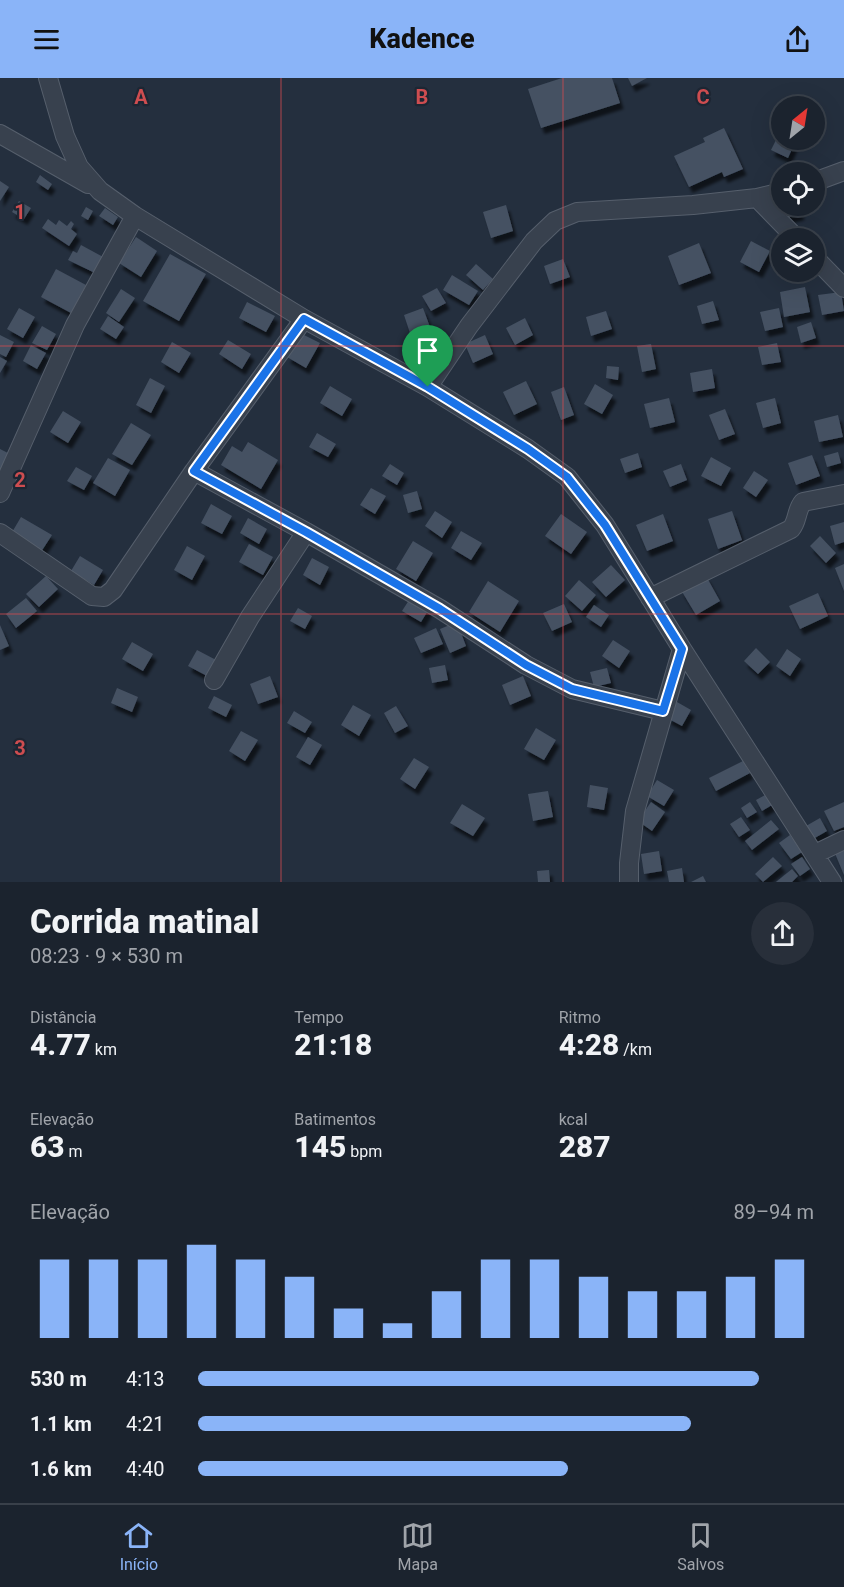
<!DOCTYPE html>
<html lang="pt">
<meta charset="utf-8">
<style>
:root{--surface:#1b232e;--page:#282f3a;--text:#f1f3f6;--muted:#a0a4aa;--line:#39404a;--accent:#8ab4f8}
body{margin:0;font-family:Roboto,sans-serif;background:var(--page);color:var(--text);height:100vh;display:flex;flex-direction:column;font-size:22px;white-space:nowrap}
*{box-sizing:border-box;margin:0}
p{font-size:20px;color:var(--muted)}
.icon{flex:none;width:33px;height:33px;fill:none;stroke:currentColor;stroke-width:2;stroke-linecap:round;stroke-linejoin:round}
.map{position:relative;height:804px;overflow:hidden}
.details{display:flex;flex-direction:column;background:var(--surface);flex:1}
.details>*{flex:none}
.needle{width:39px;rotate:30deg}
.buttons{position:absolute;left:771px;top:18px;display:grid;gap:12px}
.buttons a{display:grid;place-items:center;width:54px;height:54px;border-radius:50%;background:var(--surface);box-shadow:0 6px 24px #0002,0 0 0 2px var(--line);font-size:30px}
.pin{position:absolute;display:grid;place-items:center;width:51px;height:51px;color:#fff;margin:-62px -26px;border-radius:50% 50% 50% 0;rotate:-45deg;box-shadow:0 0 6px #0007}
.pin .icon{rotate:45deg}
.round{display:grid;place-items:center;flex:none;width:63px;height:63px;border-radius:32px;background:var(--page)}
.summary{display:flex;align-items:center;justify-content:space-between;height:102px;padding:0 30px}
h1{font-size:33px;font-weight:800;line-height:45px}
.metrics{display:grid;grid-template-columns:repeat(3,1fr);gap:9px;height:102px;padding:6px 30px}
.metrics div{display:grid;align-content:center}
.metrics b{font-size:30px;font-weight:800}
.metrics small{font-size:16px;font-weight:400}
.metrics p{font-size:16px}
.chart{height:168px;padding:12px 30px}
.chart p{display:flex;justify-content:space-between}
.chart svg{width:100%;height:108px;margin-top:6px;stroke:var(--accent);stroke-width:6}
ul{padding:0 30px;list-style:none;font-size:20px}
li{display:grid;grid-template-columns:96px 72px 1fr;align-items:center;height:45px}
li i{height:15px;border-radius:8px;background:var(--accent)}
header{display:flex;justify-content:space-between;align-items:center;height:78px;padding:0 30px;background:var(--accent);color:#111;font-size:27px;font-weight:800}
.dock{display:flex;justify-content:space-around;align-items:center;height:84px;border-top:2px solid var(--line);background:var(--surface);font-size:16px;color:var(--muted)}
.dock a{display:grid;justify-items:center;gap:3px}
.dock .current{color:var(--accent)}
.map>svg:first-child{display:block}
</style>
<header><svg class="icon" aria-label="menu" viewBox="0 0 24 24"><path d="M4 6h16M4 12h16M4 18h16"/></svg>Kadence<svg class="icon" aria-label="share" viewBox="0 0 24 24"><path d="M12 15V3M7 8l5-5 5 5M5 13v7h14v-7"/></svg></header>
<div class="map">
<svg width="844" height="804" viewBox="0 0 844 804">
<defs>
<filter id="shadow"><feDropShadow dx="3.5" dy="6" stdDeviation="1.5" flood-color="#0009"/></filter>
</defs>
<rect width="100%" height="100%" fill="#242f3e"/>
<!-- building -->
<path fill="#455162" filter="url(#shadow)" d="M562 0H612L620 25 541 50 528 11Z
M628 0H647L632 8Z
M724 50 743 91 724 99 722 94 689 109 674 78 705 64 703 60Z
M782 50V62H796L788 80 771 72Z
M40 97 52 106 48 112 36 104Z
M0 103 9 109 0 123Z
M782 122V128H798L801 136 782 141 777 124Z
M19 123 31 130 24 141 12 134Z
M506 127 513 153 491 160 483 134Z
M86 129 93 133 88 142 81 138Z
M105 130 118 139 113 147 99 138Z
M48 141 56 147 59 142 67 148 71 143 74 146 71 151 77 156 69 168 42 150Z
M136 159 157 173 141 199 119 185Z
M751 163 770 173 759 194 740 184Z
M699 165 711 195 679 207 668 178Z
M81 167 105 180 97 196 68 182 73 173 77 175Z
M170 176 206 196 179 243 143 223Z
M563 181 570 199 550 206 544 188Z
M476 186 493 201 483 212 466 197Z
M56 191 86 207 71 235 41 219Z
M452 197 478 213 469 227 443 212Z
M805 209 810 234 784 239 780 214Z
M437 210 446 225 431 233 422 218Z
M121 211 135 220 119 244 106 235Z
M841 214 844 233 822 237 818 217Z
M713 223 719 242 702 246 697 228Z
M247 224 275 238 266 254 239 240Z
M19 230 35 239 23 260 7 251Z
M423 230 430 249 410 255 404 237Z
M779 230 783 249 765 253 760 234Z
M606 233 612 251 591 258 586 239Z
M108 238 124 249 116 261 100 251Z
M525 240 533 257 515 267 506 250Z
M811 244 816 260 801 265 797 249Z
M42 248 56 256 47 272 32 265Z
M300 255 320 265 306 290 287 279Z
M0 257 14 264 6 279 0 276Z
M485 257 493 276 473 285 465 266Z
M228 262 251 276 242 291 219 276Z
M172 264 191 275 179 295 161 284Z
M777 265 781 284 762 287 758 269Z
M651 266 656 291 642 294 637 268Z
M31 267 46 275 37 291 23 283Z
M0 279 7 283 0 295Z
M607 288 619 289 618 302 606 300Z
M712 291 715 310 693 314 690 295Z
M150 300 165 308 151 335 136 327Z
M526 303 537 326 514 337 503 314Z
M595 306 613 317 602 336 584 326Z
M330 308 352 321 342 338 320 325Z
M564 309 574 337 561 342 551 314Z
M669 320 675 344 650 350 644 326Z
M775 320 781 345 763 350 756 325Z
M725 331 735 356 719 362 709 337Z
M63 333 81 344 68 365 50 354Z
M838 337 843 359 819 364 814 343Z
M131 345 151 357 132 387 112 376Z
M317 355 336 366 328 379 309 369Z
M248 364 278 382 261 411 221 387 232 368 242 374Z
M0 371 12 377 2 394 0 393Z
M838 374 841 385 827 389 824 378Z
M638 375 642 389 625 395 620 381Z
M812 377 820 398 796 407 788 385Z
M711 379 731 390 721 408 701 398Z
M108 380 130 392 115 418 93 405Z
M390 386 404 395 397 407 382 398Z
M681 386 687 402 670 409 663 393Z
M76 389 92 398 84 412 67 403Z
M754 393 768 402 756 419 743 410Z
M371 410 386 418 375 436 360 427Z
M417 413 422 431 408 435 403 417Z
M211 426 232 438 222 456 201 445Z
M435 433 452 444 442 460 425 448Z
M732 433 742 462 718 471 708 441Z
M561 436 587 454 571 476 545 458Z
M663 436 673 463 647 473 636 447Z
M21 439 52 457 41 474 11 456Z
M248 440 267 451 259 466 240 455Z
M844 444V464L835 467 830 448Z
M461 453 482 465 471 482 451 470Z
M820 458 836 475 826 485 810 468Z
M413 463 433 475 416 503 396 491Z
M249 466 273 479 263 497 239 484Z
M187 468 205 478 192 502 174 492Z
M80 478 103 492 94 507 71 493Z
M312 480 329 489 320 507 303 497Z
M844 486V513L835 490Z
M611 487 625 502 606 519 592 504Z
M46 498 58 511 39 529 26 516Z
M706 498 720 523 696 537 681 512Z
M579 502 596 517 582 533 565 518Z
M488 503 519 523 500 554 469 534Z
M818 515 828 538 800 551 789 528Z
M411 519 429 531 421 544 402 533Z
M26 520 37 533 16 550 6 536Z
M564 526 572 544 552 553 543 535Z
M594 527 609 537 601 549 586 539Z
M298 530 312 538 305 551 290 543Z
M457 544 466 568 450 575 440 551Z
M0 547 9 568 0 572Z
M436 550 443 566 421 575 414 560Z
M613 562 630 573 619 590 602 578Z
M132 564 153 576 143 593 122 581Z
M756 570 770 584 758 596 744 583Z
M787 571 801 581 790 598 776 588Z
M197 572 218 583 209 599 188 588Z
M445 587 448 602 432 605 429 590Z
M607 590 611 605 594 609 590 594Z
M270 598 278 619 258 626 250 606Z
M523 598 531 618 510 627 502 607Z
M117 610 138 619 132 634 111 625Z
M214 618 232 627 226 639 208 630Z
M677 624 691 632 682 648 667 640Z
M353 627 371 637 359 658 341 647Z
M396 628 408 648 395 655 384 635Z
M294 633 312 644 305 655 287 645Z
M536 650 556 662 544 682 524 671Z
M241 653 258 662 245 683 229 673Z
M308 659 322 667 310 687 296 679Z
M414 680 429 689 415 711 400 701Z
M743 683 750 695 716 713 709 700Z
M657 702 674 712 664 728 647 718Z
M590 707 608 710 604 732 587 729Z
M548 713 553 739 533 743 528 716Z
M767 716 772 727 762 733 756 722Z
M651 724 665 734 652 753 638 743Z
M750 724 757 734 747 740 741 730Z
M844 724V749L834 753 824 733Z
M462 726 485 740 473 758 450 745Z
M741 739 750 752 739 759 730 746Z
M820 740 827 753 813 761 806 748Z
M771 742 779 751 752 772 745 763Z
M790 757 802 774 791 781 779 765Z
M844 768V797L834 773Z
M659 773 662 793 644 796 641 776Z
M773 779 782 788 763 804 755 796Z
M802 779 810 791 800 798 791 786Z
M682 790 684 804H669L667 793Z
M792 791 798 798 792 804H776Z
M549 792 550 804H538L537 793Z
M703 798 706 804H691Z"/>
<g fill="none" stroke-linecap="round" stroke-linejoin="round">
<!-- minor casing -->
<g stroke="#565f6c" stroke-width="20">
<path id="minor" d="M48 0 65 58 79 89 100 113 135 138 304 241 428 309 528 371 567 399 605 447 682 571 832 804
M0 56 88 106
M814 104 844 93
M757 120 796 160
M814 179 844 210
M428 309 469 248 534 163 555 143 577 134 693 127 757 120 782 114
M194 393 306 454 440 531 526 587 572 611 663 633
M0 415 75 247 135 138
M0 455 92 518 104 519 113 512 194 393 304 241
M650 520 791 451C798 443 796 432 803 424L844 416
M214 602 250 539 306 454
M815 776 844 762
M629 804V785L635 733 682 571"/>
</g>
<!-- minor -->
<use href="#minor" stroke="#38414e" stroke-width="18"/>
</g>
<g fill="none" stroke-linecap="round" stroke-linejoin="round">
<!-- route casing -->
<g stroke="#fff" stroke-width="12">
<path id="route" d="M304 241 428 309 528 371 567 399 605 447 682 571 663 633 572 611 526 587 440 531 306 454 194 393Z"/>
</g>
<!-- route -->
<use href="#route" stroke="#1a73e8" stroke-width="8"/>
</g>
<!-- grid -->
<path fill="none" stroke="#ce4d50" stroke-width="1.5" stroke-opacity="0.55" d="M281 0V804M563 0V804M0 268H844M0 536H844"/>
<g font-size="20" text-anchor="middle" font-weight="bold" fill="#ce4d50" stroke="#1d2633" stroke-width="4.5" stroke-linejoin="round" paint-order="stroke">
<text x="141" y="26">A</text>
<text x="422" y="26">B</text>
<text x="703" y="26">C</text>
<text x="20" y="141">1</text>
<text x="20" y="409">2</text>
<text x="20" y="677">3</text>
</g>
</svg>
<div class="buttons">
<a><svg class="needle" viewBox="-14 -14 28 28"><path d="M0-13l5 13h-10z" fill="#e53935"/><path d="M0 13l5-13h-10z" fill="#a0a4aa"/></svg></a>
<a><svg class="icon" aria-label="locate" viewBox="0 0 24 24"><circle cx="12" cy="12" r="6"/><path d="M12 2v4M12 18v4M2 12h4M18 12h4"/></svg></a>
<a><svg class="icon" aria-label="layers" viewBox="0 0 24 24"><path d="M12 4l9 5-9 5-9-5zM3 14l9 5 9-5"/></svg></a>
</div>
<div class="pin" style="left:428px;top:309px;background:#1e9e55"><svg class="icon" aria-label="arrive" viewBox="0 0 24 24"><path d="M6 21V4h12l-3 4 3 4H6"/></svg></div>
</div>
<section class="details">
<div class="summary"><div><h1>Corrida matinal</h1><p>08:23 · 9 × 530 m</p></div><a class="round"><svg class="icon" aria-label="share" viewBox="0 0 24 24"><path d="M12 15V3M7 8l5-5 5 5M5 13v7h14v-7"/></svg></a></div>
<div class="metrics">
<div><p>Distância</p><b>4.77<small> km</small></b></div>
<div><p>Tempo</p><b>21:18</b></div>
<div><p>Ritmo</p><b>4:28<small> /km</small></b></div>
</div>
<div class="metrics">
<div><p>Elevação</p><b>63<small> m</small></b></div>
<div><p>Batimentos</p><b>145<small> bpm</small></b></div>
<div><p>kcal</p><b>287</b></div>
</div>
<div class="chart"><p><span>Elevação</span>89–94 m</p>
<svg viewBox="0 0 160 44" preserveAspectRatio="none"><path d="M5 44V12M15 44V12M25 44V12M35 44V6M45 44V12M55 44V19M65 44V32M75 44V38M85 44V25M95 44V12M105 44V12M115 44V19M125 44V25M135 44V25M145 44V19M155 44V12"/></svg>
</div>
<ul>
<li><b>530 m</b>4:13<i style="width:91%"></i></li>
<li><b>1.1 km</b>4:21<i style="width:80%"></i></li>
<li><b>1.6 km</b>4:40<i style="width:60%"></i></li>
</ul>
</section>
<nav class="dock">
<a class="current"><svg class="icon" aria-label="home" viewBox="0 0 24 24"><path d="M3 11l9-7 9 7M6 9v11h12V9"/></svg>Início</a>
<a><svg class="icon" aria-label="map" viewBox="0 0 24 24"><path d="M3 6l6-2 6 2 6-2v14l-6 2-6-2-6 2zM9 4v14M15 6v14"/></svg>Mapa</a>
<a><svg class="icon" aria-label="saved" viewBox="0 0 24 24"><path d="M7 4h10v16l-5-4-5 4z"/></svg>Salvos</a>
</nav>
